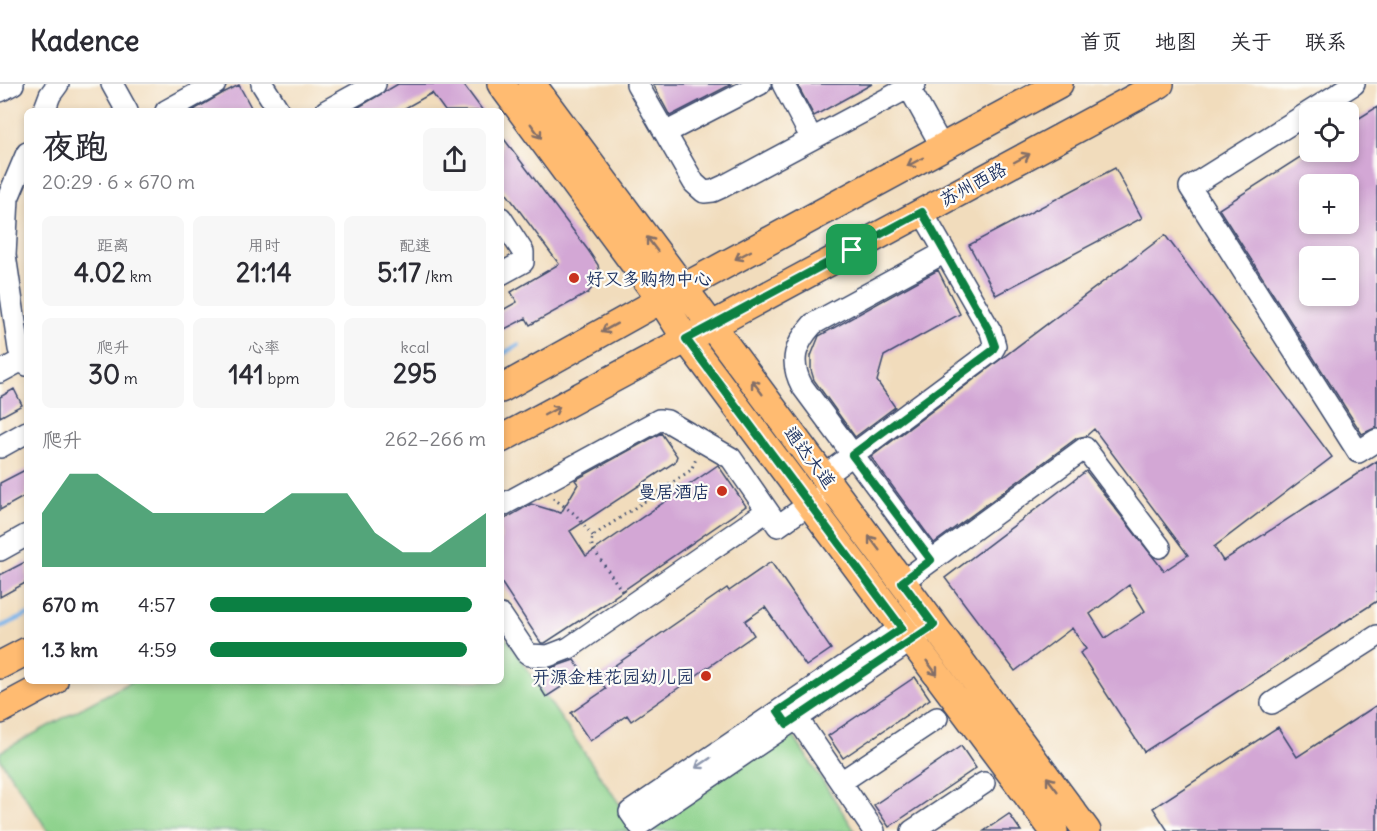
<!DOCTYPE html>
<html lang="zh">
<meta charset="utf-8">
<style>
:root{--surface:#fff;--page:#f7f7f7;--text:#2b2b33;--muted:#7c7c81;--line:#e1e1e2;--accent:#0b8043}
body{margin:0;font-family:Delius,"LXGW WenKai TC",sans-serif;background:var(--page);color:var(--text);height:100vh;display:flex;flex-direction:column;font-size:22px;white-space:nowrap}
*{box-sizing:border-box;margin:0}
p{font-size:20px;color:var(--muted)}
.icon{flex:none;width:33px;height:33px;fill:none;stroke:currentColor;stroke-width:2;stroke-linecap:round;stroke-linejoin:round}
.map{position:relative;flex:1;overflow:hidden}
.side{position:absolute;left:24px;top:24px;width:480px;height:576px;display:flex;flex-direction:column;background:var(--surface);border-radius:9px;box-shadow:0 3px 9px #0003}
.side>*{flex:none}
.controls{position:absolute;left:1299px;top:18px;display:grid;gap:12px}
.controls a{display:grid;place-items:center;width:60px;height:60px;border-radius:9px;background:var(--surface);box-shadow:0 3px 9px #0003;font-size:30px}
.pin{position:absolute;display:grid;place-items:center;width:51px;height:51px;color:#fff;margin:-26px;border-radius:12px;box-shadow:0 3px 9px #0006}
.round{display:grid;place-items:center;flex:none;width:63px;height:63px;border-radius:9px;background:var(--page)}
.head{display:flex;align-items:center;justify-content:space-between;height:102px;padding:0 18px}
h1{font-size:33px;font-weight:700;line-height:45px}
.metrics{display:grid;grid-template-columns:repeat(3,1fr);gap:9px;height:102px;padding:6px 18px}
.metrics div{display:grid;align-content:center;border-radius:9px;background:var(--page);text-align:center}
.metrics b{font-size:26px;font-weight:700}
.metrics small{font-size:16px;font-weight:400}
.metrics p{font-size:16px}
.chart{height:168px;padding:12px 18px}
.chart p{display:flex;justify-content:space-between}
.chart svg{width:100%;height:108px;margin-top:6px;fill:var(--accent);opacity:.7}
ul{padding:0 18px;list-style:none;font-size:20px}
li{display:grid;grid-template-columns:96px 72px 1fr;align-items:center;height:45px}
li i{height:15px;border-radius:8px;background:var(--accent)}
header{display:flex;align-items:center;gap:36px;box-sizing:border-box;height:84px;padding:0 30px;background:var(--surface);border-bottom:2px solid var(--line)}
header strong{font-size:28px}
nav{display:flex;gap:33px;margin-inline-start:auto;font-size:21px}
.map>svg:first-child{display:block}
</style>
<header>
<strong>Kadence</strong>
<nav><a>首页</a><a>地图</a><a>关于</a><a>联系</a></nav>
</header>
<div class="map">
<svg width="1377" height="747" viewBox="0 0 1377 747">
<rect width="100%" height="100%" fill="#fdfcf7"/>
<filter id="ink" filterUnits="userSpaceOnUse"><feTurbulence type="fractalNoise" baseFrequency=".0167" numOctaves="2"/><feDisplacementMap in="SourceGraphic" scale="12" xChannelSelector="R" yChannelSelector="G"/><feConvolveMatrix kernelMatrix="1 2 1 2 8 2 1 2 1" color-interpolation-filters="sRGB"/></filter>
<filter id="wash" filterUnits="userSpaceOnUse"><feTurbulence type="fractalNoise" baseFrequency=".008" numOctaves="4" result="noise"/><feDisplacementMap in="SourceGraphic" scale="24" xChannelSelector="R" yChannelSelector="G"/><feGaussianBlur stdDeviation="1.35" result="paint"/><feColorMatrix in="noise" values="0 0 0 0 0 0 0 0 0 0 0 0 0 0 0 0 0 1.4 0 .05"/><feComposite in="paint" operator="in"/></filter>
<g filter="url(#wash)">
<rect width="100%" height="100%" fill="#f1dcbc"/>
<!-- green -->
<path fill="#8dd28c" stroke="#548075" stroke-width="1.5" d="M501 547 638 747H48L0 675V668L132 597H501Z
M790 647 855 747H643Z"/>
<g fill="none" stroke-linecap="round" stroke-linejoin="round">
<!-- stream -->
<path stroke="#79b3ea" stroke-width="4.5" d="M501 271 518 261
M0 543 27 531"/>
</g>
<g id="blocks">
<!-- building -->
<path fill="#d3a7d5" fill-rule="evenodd" d="M398 0H463L483 27H445L432 9 400 27H352Z
M653 0H732L670 32Z
M797 0H872L814 32Z
M239 1 253 27H192L223 9Z
M1377 23V343L1362 350 1219 125 1308 68H1348V41ZM1310 100H1348V140H1310ZM1310 172H1348V212H1310Z
M501 51 588 166 598 181 600 191 597 198 588 209 530 241 526 234 501 247V227L517 218 511 208 559 180 501 102Z
M1115 84 1142 134 996 211 969 161Z
M1165 151 1332 373 1214 463 1223 477 1377 377V517L1144 668 1080 569 1086 565 1072 544 1015 587 945 494 1086 387 1164 487 1188 471 1094 345 1086 352 1077 354 934 459 871 373ZM1129 501 1145 527 1105 554 1090 530Z
M938 186 960 230 884 272 877 297 895 323 855 353 814 296 811 286V272L819 252Z
M14 305 22 321 0 333V313Z
M661 349 677 372 675 378 570 447 586 472 718 381 746 422 614 513V514L545 559H541L501 498V437L531 420 561 429 578 400 575 396Z
M27 385V411L0 426V399Z
M27 477V498L0 513V491Z
M771 478 831 565 806 582 765 523 745 537 754 551 631 637 627 631 590 657 571 629 606 605 598 593 727 504 729 507Z
M574 576 583 589 546 613 535 595 551 584Z
M915 593 930 615 843 674 828 652Z
M1377 621V747H1168L1153 724 1278 643 1297 673Z
M961 662 976 684 889 743 874 721Z
M1009 730 1021 747H984Z"/>
</g>
</g>
<g filter="url(#ink)">
<use href="#blocks" fill-opacity="0" stroke="#3b496c" stroke-width="1.5"/>
<g fill="none" stroke-linecap="round" stroke-linejoin="round">
<!-- minor casing -->
<g stroke="#3b496c" stroke-width="24">
<path id="minor" d="M112 0 127 27
M262 0 279 27
M637 0 694 99 704 108 713 107 724 102 915 0
M783 0 812 55
M907 0 942 63
M1354 0 1190 103 1358 368 1377 356
M0 7 13 0
M44 27 50 11 58 0
M166 27 215 0
M326 27 375 0
M665 49 760 0
M27 69 8 114 5 171 19 265 27 281
M501 134 523 168V178L501 190
M0 288 24 275
M0 363 27 348
M824 392 992 267 995 262 991 248 922 128
M501 422 659 336 667 337 731 374 778 442 822 411
M0 466 27 451
M931 476 802 302C789 277 795 260 813 240L945 168
M902 498 1085 364 1160 463
M501 531 526 568 530 571 548 572 569 564 767 427
M914 535 630 728 639 741 924 548
M1272 619 1377 552
M797 634 874 747
M841 698 937 634
M912 747 984 699"/>
</g>
<!-- major casing -->
<g stroke="#3b496c" stroke-width="30">
<path id="major" d="M501 0 661 216 686 255 1054 747
M532 0 1087 747
M501 305 684 203 1059 0
M501 355 1160 0
M0 581 27 567
M0 626 54 597"/>
</g>
<!-- path -->
<path stroke="#3b496c" stroke-width="3" stroke-dasharray="1.5 4.5" stroke-linecap="butt" d="M553 414 576 431 593 452
M622 507 593 465 591 458 593 452 691 386 696 375"/>
<!-- minor -->
<use href="#minor" stroke="#fff" stroke-width="21"/>
<!-- major -->
<use href="#major" stroke="#ffbb71" stroke-width="27"/>
</g>
<!-- one-way arrows -->
<defs><path id="oneway-shaft" d="M-6 0H5M1.5-3L5.5 0L1.5 3" fill="none" stroke-width="1.6" stroke-linecap="round" stroke-linejoin="round" transform="scale(1.5)"/></defs>
<g stroke="#826e67">
<use href="#oneway-shaft" transform="translate(536 47) rotate(54)"/>
<use href="#oneway-shaft" transform="translate(1022 74) rotate(-28)"/>
<use href="#oneway-shaft" transform="translate(915 78) rotate(152)"/>
<use href="#oneway-shaft" transform="translate(652 160) rotate(-127)"/>
<use href="#oneway-shaft" transform="translate(743 171) rotate(152)"/>
<use href="#oneway-shaft" transform="translate(609 244) rotate(151)"/>
<use href="#oneway-shaft" transform="translate(757 303) rotate(-127)"/>
<use href="#oneway-shaft" transform="translate(552 327) rotate(-28)"/>
<use href="#oneway-shaft" transform="translate(874 459) rotate(-127)"/>
<use href="#oneway-shaft" transform="translate(932 584) rotate(53)"/>
<use href="#oneway-shaft" transform="translate(1052 700) rotate(-127)"/>
</g>
<use stroke="#8d97ae" href="#oneway-shaft" transform="translate(703 679) rotate(146)"/>
</g>
<g fill="none" stroke-linecap="round" stroke-linejoin="round" filter="url(#ink)">
<!-- route casing -->
<g stroke="#fff" stroke-width="12">
<path id="route" d="M922 128 990 248 995 262 992 267 852 371 931 476 902 498 934 541 787 640 778 627 902 544 686 255Z"/>
</g>
<!-- route -->
<use href="#route" stroke="#0b8043" stroke-width="8"/>
</g>
<!-- markers -->
<g fill="#c8321e" stroke="#fdfcf7" stroke-width="2">
<circle cx="574" cy="194" r="6"/>
<circle cx="722" cy="407" r="6"/>
<circle cx="706" cy="592" r="6"/>
</g>
<g text-anchor="middle" dominant-baseline="central" stroke-width="4.5" stroke-linejoin="round" paint-order="stroke">
<!-- street labels -->
<g font-size="18" fill="#1b2f5e" stroke="#fdfcf7">
<text transform="translate(973 100) rotate(-28)">苏州西路</text>
<text transform="translate(810 373) rotate(53)">通达大道</text>
</g>
<!-- poi labels -->
<g font-size="18" fill="#1b2f5e" stroke="#fdfcf7" text-anchor="end">
<text x="586" y="194" text-anchor="start">好又多购物中心</text>
<text x="710" y="407">曼居酒店</text>
<text x="694" y="592">开源金桂花园幼儿园</text>
</g>
</g>
</svg>
<div class="controls">
<a><svg class="icon" aria-label="locate" viewBox="0 0 24 24"><circle cx="12" cy="12" r="6"/><path d="M12 2v4M12 18v4M2 12h4M18 12h4"/></svg></a>
<a>+</a>
<a>−</a>
</div>
<div class="pin" style="left:852px;top:166px;background:#1e9e55"><svg class="icon" aria-label="arrive" viewBox="0 0 24 24"><path d="M6 21V4h12l-3 4 3 4H6"/></svg></div>
<section class="side">
<div class="head"><div><h1>夜跑</h1><p>20:29 · 6 × 670 m</p></div><a class="round"><svg class="icon" aria-label="share" viewBox="0 0 24 24"><path d="M12 15V3M7 8l5-5 5 5M5 13v7h14v-7"/></svg></a></div>
<div class="metrics">
<div><p>距离</p><b>4.02<small> km</small></b></div>
<div><p>用时</p><b>21:14</b></div>
<div><p>配速</p><b>5:17<small> /km</small></b></div>
</div>
<div class="metrics">
<div><p>爬升</p><b>30<small> m</small></b></div>
<div><p>心率</p><b>141<small> bpm</small></b></div>
<div><p>kcal</p><b>295</b></div>
</div>
<div class="chart"><p><span>爬升</span>262–266 m</p>
<svg viewBox="0 0 160 44" preserveAspectRatio="none"><path d="M0 44V22L10 6L20 6L30 14L40 22L50 22L60 22L70 22L80 22L90 14L100 14L110 14L120 30L130 38L140 38L150 30L160 22V44z"/></svg>
</div>
<ul>
<li><b>670 m</b>4:57<i style="width:95%"></i></li>
<li><b>1.3 km</b>4:59<i style="width:93%"></i></li>
</ul>
</section>
</div>
